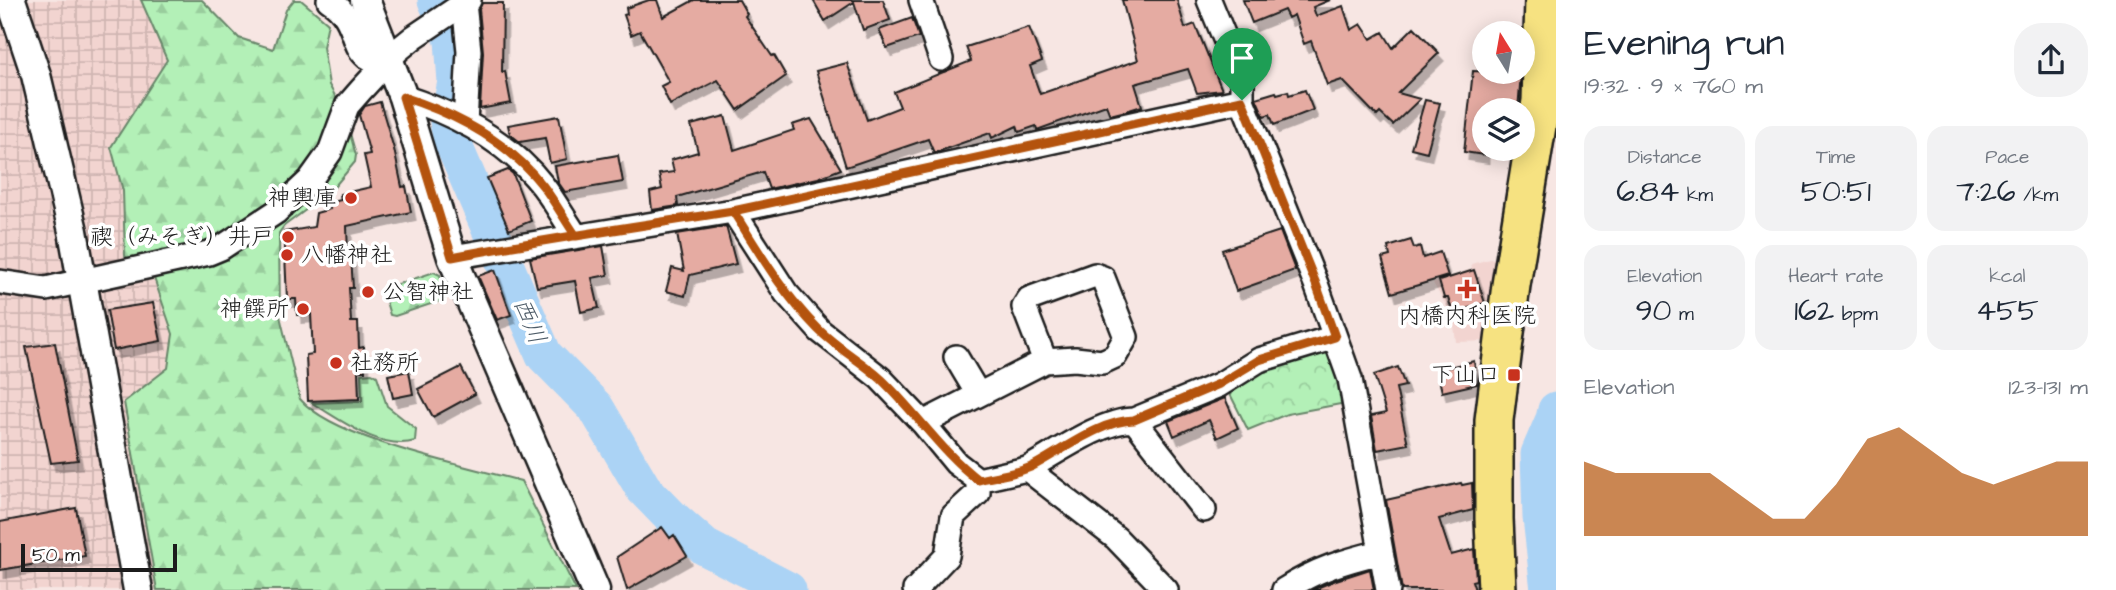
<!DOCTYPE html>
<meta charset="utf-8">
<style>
:root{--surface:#fff;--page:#f2f2f3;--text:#1f2937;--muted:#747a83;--accent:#b45309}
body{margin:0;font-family:"Architects Daughter","Klee One",sans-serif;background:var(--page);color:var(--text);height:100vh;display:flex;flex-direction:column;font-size:26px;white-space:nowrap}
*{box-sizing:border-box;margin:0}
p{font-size:23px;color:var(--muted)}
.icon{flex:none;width:38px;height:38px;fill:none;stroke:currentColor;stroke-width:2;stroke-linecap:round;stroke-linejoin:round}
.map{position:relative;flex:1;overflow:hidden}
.drawer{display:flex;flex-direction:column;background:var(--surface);width:560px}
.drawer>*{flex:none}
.needle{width:46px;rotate:349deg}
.buttons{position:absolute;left:1472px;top:21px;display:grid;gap:14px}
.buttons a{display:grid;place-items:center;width:63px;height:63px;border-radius:50%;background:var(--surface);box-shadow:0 4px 18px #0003;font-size:35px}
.scale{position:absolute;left:21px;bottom:18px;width:156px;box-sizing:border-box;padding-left:7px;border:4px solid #1c1c1c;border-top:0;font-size:19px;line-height:24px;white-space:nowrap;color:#1c1c1c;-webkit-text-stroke:5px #fff;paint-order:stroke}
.pin{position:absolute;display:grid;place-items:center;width:60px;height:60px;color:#fff;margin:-72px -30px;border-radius:50% 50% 50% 0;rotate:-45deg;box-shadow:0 0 7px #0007}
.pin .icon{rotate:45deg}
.round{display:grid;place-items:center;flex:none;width:74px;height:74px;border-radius:28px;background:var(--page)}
.headline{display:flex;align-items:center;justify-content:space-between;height:119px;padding:0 28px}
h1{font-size:38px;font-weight:600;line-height:52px}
.metrics{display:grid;grid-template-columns:repeat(3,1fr);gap:10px;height:119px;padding:7px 28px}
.metrics div{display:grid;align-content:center;border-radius:18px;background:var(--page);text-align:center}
.metrics b{font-size:30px;font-weight:600}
.metrics small{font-size:19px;font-weight:400}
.metrics p{font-size:19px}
.chart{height:196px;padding:14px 28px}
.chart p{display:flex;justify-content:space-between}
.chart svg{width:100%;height:126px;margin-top:7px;fill:var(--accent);opacity:.7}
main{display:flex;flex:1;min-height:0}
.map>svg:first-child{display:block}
</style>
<main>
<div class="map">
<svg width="1556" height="590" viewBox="0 0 1556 590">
<defs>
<pattern id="industrial-grid" width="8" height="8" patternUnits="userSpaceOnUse" patternTransform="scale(1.75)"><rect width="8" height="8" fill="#f2d4d0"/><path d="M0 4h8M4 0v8" fill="none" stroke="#cfb5b2"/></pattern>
<pattern id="forest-firs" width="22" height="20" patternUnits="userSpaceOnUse" patternTransform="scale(1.75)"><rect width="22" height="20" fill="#b3f0b7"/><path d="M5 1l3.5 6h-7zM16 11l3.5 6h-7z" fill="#99cd9d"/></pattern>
<pattern id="park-crowns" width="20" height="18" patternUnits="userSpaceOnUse" patternTransform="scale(1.75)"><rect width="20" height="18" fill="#b3f0b7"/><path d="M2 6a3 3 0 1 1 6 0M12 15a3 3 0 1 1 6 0" fill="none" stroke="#99cd9d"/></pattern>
<filter id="shadow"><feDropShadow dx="4.5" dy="8" stdDeviation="0" flood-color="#0004"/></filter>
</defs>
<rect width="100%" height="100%" fill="#f7e6e3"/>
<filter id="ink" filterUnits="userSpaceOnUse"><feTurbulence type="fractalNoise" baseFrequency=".0143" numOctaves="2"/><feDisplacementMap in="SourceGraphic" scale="14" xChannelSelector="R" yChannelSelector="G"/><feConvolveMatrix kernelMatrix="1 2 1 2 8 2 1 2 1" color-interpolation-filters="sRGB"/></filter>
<g filter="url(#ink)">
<!-- built -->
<path fill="#f2d4d0" d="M1498 257 1494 341 1456 342 1453 318 1433 283 1472 269 1471 264Z"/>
<!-- industrial -->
<path fill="url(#industrial-grid)" d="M0 0H141L167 60 111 148 123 191 125 256 154 278 173 334 168 368 124 402 157 590H0Z"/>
<!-- forest -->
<path fill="url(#forest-firs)" stroke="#68866a" stroke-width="2" d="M141 0H202L239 38 273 49 286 10 294 0H301L328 23 323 47 329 85 344 112 356 155 355 162 330 192 284 226 279 233 280 316 300 399C335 440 467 466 521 481L576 590H157L124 402 168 368 173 334 154 278 125 256 123 191 111 147 167 60Z
M434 272 440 275 446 295 443 300 395 316 390 315 384 295 386 288Z"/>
<!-- park -->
<path fill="url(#park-crowns)" stroke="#68866a" stroke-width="2" d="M1327 345 1346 403 1287 414 1248 430 1228 390 1262 366Z"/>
<!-- garden -->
<path fill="#b3f0b7" stroke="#68866a" stroke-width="2" d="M372 373 377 376 387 406 416 429 415 441C380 451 341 420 312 403L362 401 361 374Z"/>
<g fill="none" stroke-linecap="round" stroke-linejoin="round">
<!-- river -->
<path stroke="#abd3f5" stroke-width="37" d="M436 0 453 40 456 82 448 122 452 141 544 355 596 408 643 488 672 518 705 547 788 590
M1549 590 1541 517 1539 454 1554 419 1556 410"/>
</g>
<!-- building -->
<path fill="#e5aba2" stroke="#1c1c1c" stroke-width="2" filter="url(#shadow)" d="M649 0H657L663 17 694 0H739L747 14 745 16 772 56 774 55 786 76 738 110 718 80 670 105 661 86 669 82 640 31 631 35 624 15 627 14 626 8Z
M813 0H883L890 20 863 30 854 2 825 21Z
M1122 0H1177L1185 28 1195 24 1222 90 1197 93 1188 69 1135 84 1142 106 1126 111 1110 115 1106 105 1037 130 1036 126 1019 132 1017 126 992 138 990 133 934 153 928 139 846 167 816 71 847 63 867 120 900 107 894 92 971 61 966 47 1029 27 1042 61 1030 66 1040 94 1138 60Z
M1243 0H1330L1313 7 1316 16 1343 6 1351 30 1361 24 1371 39 1383 32 1393 48 1414 27 1439 53 1398 93 1420 99 1393 125 1380 113 1377 116 1342 80 1327 85 1311 41 1304 44 1294 15 1288 18 1284 10 1252 23Z
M482 3H503L502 72 505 71 511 103 480 109 483 52 479 9Z
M912 18 919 37 887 48 879 30Z
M1473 71 1521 73 1518 110H1484V155L1464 152Z
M1305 90 1313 110 1274 125 1270 114 1264 116 1256 98 1276 92 1277 94 1288 91 1289 95Z
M1425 100 1440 103 1427 152 1411 148Z
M380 102 394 149 402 187 406 186 411 212 347 226 348 256H351L353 288H349L351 322H358L359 348 364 347 365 371H358L359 399 308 401 306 355 313 354 311 314 297 315 296 299H287L284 232 314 227 316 213 330 209 328 203 341 200 340 194 371 187 364 155 370 154 359 115 365 106Z
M559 116 567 159 550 163 545 138 520 142 510 134 508 125Z
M725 116 734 150 794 130 792 125 811 119 841 169 818 178 769 189 763 172 677 197 678 206 652 210 650 192 662 189 659 174 674 172 671 160 698 152 691 125Z
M618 155 623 182 565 192 558 182 555 166Z
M508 170 513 174 531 221 509 230 487 178Z
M726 226 736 264 690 275 685 296 666 291 672 268 684 271 677 234Z
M1280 231 1295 270 1236 291 1222 250Z
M1411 240 1414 248 1420 246 1423 258 1440 252 1448 276 1392 293 1382 258 1390 256 1388 247Z
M603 246 608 275 592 278 599 308 581 312 575 281 537 287 530 258Z
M495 270 511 315 497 320 478 276Z
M1474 270 1485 303 1453 313 1448 298H1444L1439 281Z
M153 303 161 341 114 350 107 310Z
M55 343 78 460 51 463 26 347Z
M1474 361 1477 384 1442 392 1437 370Z
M461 367 475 394 433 417 418 389Z
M1398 367 1405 386 1396 388 1408 444 1377 450 1371 416 1386 413 1374 375Z
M409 371 413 394 393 398 388 375Z
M1225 398 1238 428 1217 438 1209 420 1174 436 1168 421Z
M1461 483 1462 485 1472 483 1473 510 1439 519 1451 555 1474 549 1476 580 1472 581 1475 590H1402L1386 500Z
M76 508 85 556 0 570V522Z
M662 527 670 538 674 535 687 556 627 590 617 557Z
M1370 569 1374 590H1312L1336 580Z"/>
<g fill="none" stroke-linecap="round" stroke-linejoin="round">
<!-- minor casing -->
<g stroke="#1c1c1c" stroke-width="28">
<path id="minor" d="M329 0C357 18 351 44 366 56 373 61 380 60 388 61
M921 0 941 59
M1209 0 1242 80V100L1316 284 1350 379 1388 590
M464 3 469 51 465 123
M403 97C456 114 508 141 543 186 555 202 565 220 576 236
M733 211 786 293 820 331 880 378 923 423 956 463 978 480 1027 469 1116 538 1166 590
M452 257 733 211 1242 100
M0 282 46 289 209 253 221 248 276 212 310 180 330 152 347 106 361 90 398 50 414 37 469 0
M956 357 978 394
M1134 420 1204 510
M923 423 1045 361 1075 359 1102 362 1115 356 1126 337 1103 278 1095 275 1029 299 1024 307 1045 361
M1027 469C1056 453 1102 420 1134 420L1219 385 1259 360 1335 337
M915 590 947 556 953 516 978 493V480
M1284 590C1317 569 1344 561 1381 552"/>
</g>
<!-- tertiary casing -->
<g stroke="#1c1c1c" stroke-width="33">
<path id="tertiary" d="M11 0 36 75 73 231 138 590
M365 0 403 97 452 257 595 590"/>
</g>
<!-- primary casing -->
<g stroke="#1c1c1c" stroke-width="42">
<path id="primary" d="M1497 590 1494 519V420L1511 285 1541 101 1544 0"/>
</g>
<!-- minor -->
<use href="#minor" stroke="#fff" stroke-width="23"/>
<!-- tertiary -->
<use href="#tertiary" stroke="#fff" stroke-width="28"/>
<!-- primary -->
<use href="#primary" stroke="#f6e281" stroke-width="37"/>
</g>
</g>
<g fill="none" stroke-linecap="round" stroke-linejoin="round" filter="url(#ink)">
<!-- route casing -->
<g stroke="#fff" stroke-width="14">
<path id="route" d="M1242 100 733 211C639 226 545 239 452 257L403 97C456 114 508 141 543 186 555 202 565 220 576 236L733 211C759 252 783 294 818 329 837 348 861 361 881 379 915 411 941 452 978 480 995 476 1015 474 1031 467 1060 452 1101 420 1134 420L1219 384 1259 360 1335 337 1316 284 1242 100"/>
</g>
<!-- route -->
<use href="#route" stroke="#b45309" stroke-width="9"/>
</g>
<!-- markers -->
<g fill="#c8321e" stroke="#fff" stroke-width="2.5">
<circle cx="351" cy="198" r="7"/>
<circle cx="288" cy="237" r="7"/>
<circle cx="287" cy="255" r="7"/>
<path d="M1463.5 278.5h7v7h7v7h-7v7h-7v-7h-7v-7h7z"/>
<circle cx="368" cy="292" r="7"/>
<circle cx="303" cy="309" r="7"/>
<circle cx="336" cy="363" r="7"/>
<rect x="1507" y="368" width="14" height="14" rx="3.5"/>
</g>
<g text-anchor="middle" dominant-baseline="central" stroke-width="7" stroke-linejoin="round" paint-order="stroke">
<!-- poi labels -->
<g font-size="23" fill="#1c1c1c" stroke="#fff" text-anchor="end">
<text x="337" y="198">神輿庫</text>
<text x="274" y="237">禊（みそぎ）井戸</text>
<text x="301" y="255" text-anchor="start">八幡神社</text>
<text x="382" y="292" text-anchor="start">公智神社</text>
<text x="289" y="309">神饌所</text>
<text x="1467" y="316" text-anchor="middle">内橋内科医院</text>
<text x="350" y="363" text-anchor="start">社務所</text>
<text x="1500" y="375">下山口</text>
</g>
<!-- water labels -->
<g font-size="24" font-style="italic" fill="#4e5c68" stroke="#fff">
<text transform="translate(529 321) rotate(67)">西川</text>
</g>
</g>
</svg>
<div class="buttons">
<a><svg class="needle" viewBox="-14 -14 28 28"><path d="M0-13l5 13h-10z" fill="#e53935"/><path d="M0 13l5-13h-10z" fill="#747a83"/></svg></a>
<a><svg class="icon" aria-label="layers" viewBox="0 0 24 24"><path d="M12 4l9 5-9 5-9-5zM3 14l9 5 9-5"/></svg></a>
</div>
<div class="scale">50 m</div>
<div class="pin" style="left:1242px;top:100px;background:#1e9e55"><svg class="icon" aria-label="arrive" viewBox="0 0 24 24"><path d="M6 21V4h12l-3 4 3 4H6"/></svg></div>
</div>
<section class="drawer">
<div class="headline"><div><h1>Evening run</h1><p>19:32 · 9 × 760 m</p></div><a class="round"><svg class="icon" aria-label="share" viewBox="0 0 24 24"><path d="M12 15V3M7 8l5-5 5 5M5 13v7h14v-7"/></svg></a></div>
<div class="metrics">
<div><p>Distance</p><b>6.84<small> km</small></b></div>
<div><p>Time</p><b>50:51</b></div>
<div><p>Pace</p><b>7:26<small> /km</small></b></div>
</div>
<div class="metrics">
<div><p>Elevation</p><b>90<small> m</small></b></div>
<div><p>Heart rate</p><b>162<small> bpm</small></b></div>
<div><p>kcal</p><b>455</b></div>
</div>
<div class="chart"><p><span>Elevation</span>123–131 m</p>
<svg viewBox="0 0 160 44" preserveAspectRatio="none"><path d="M0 44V18L10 22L20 22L30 22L40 22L50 30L60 38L70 38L80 26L90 10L100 6L110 14L120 22L130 26L140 22L150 18L160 18V44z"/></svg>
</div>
</section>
</main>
